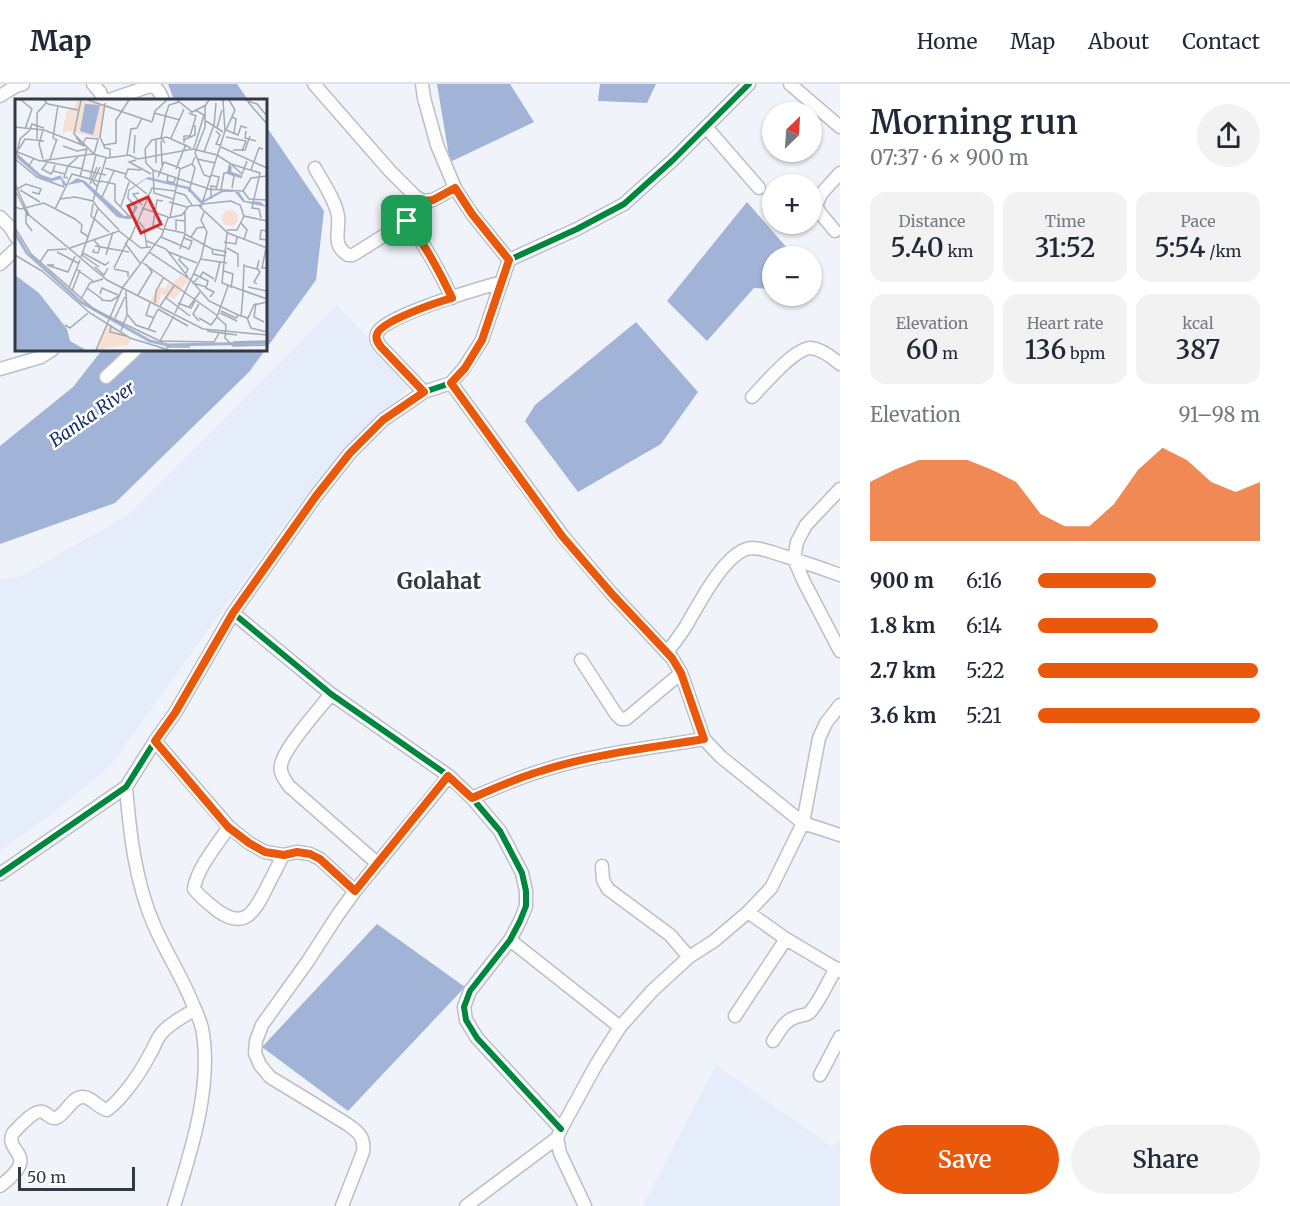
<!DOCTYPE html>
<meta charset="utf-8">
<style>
:root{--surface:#fff;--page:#f2f2f3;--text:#1f2937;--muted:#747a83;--line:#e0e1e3;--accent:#ea580c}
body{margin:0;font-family:Merriweather,serif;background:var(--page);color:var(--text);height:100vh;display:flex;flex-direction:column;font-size:22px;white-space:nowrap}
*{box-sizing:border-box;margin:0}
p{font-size:20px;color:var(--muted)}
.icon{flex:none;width:33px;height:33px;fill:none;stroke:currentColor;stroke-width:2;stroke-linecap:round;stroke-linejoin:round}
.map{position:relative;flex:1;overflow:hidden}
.side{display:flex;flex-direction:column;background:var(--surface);width:450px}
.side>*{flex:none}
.needle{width:39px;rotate:25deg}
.fabs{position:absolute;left:762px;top:18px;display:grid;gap:12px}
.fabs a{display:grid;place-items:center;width:60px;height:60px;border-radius:50%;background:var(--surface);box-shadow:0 2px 4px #0004;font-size:30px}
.scale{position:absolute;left:18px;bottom:15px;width:117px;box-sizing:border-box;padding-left:6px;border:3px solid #343a45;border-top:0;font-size:16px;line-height:21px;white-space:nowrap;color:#343a45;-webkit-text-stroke:4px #fff;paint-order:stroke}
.pin{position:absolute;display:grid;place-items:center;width:51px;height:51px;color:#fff;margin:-26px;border-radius:12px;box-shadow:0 3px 9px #0006}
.round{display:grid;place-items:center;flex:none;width:63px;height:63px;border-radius:32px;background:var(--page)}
.headline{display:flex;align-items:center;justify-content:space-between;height:102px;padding:0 30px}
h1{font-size:33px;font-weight:600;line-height:45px}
.stats{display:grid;grid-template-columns:repeat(3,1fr);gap:9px;height:102px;padding:6px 30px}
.stats div{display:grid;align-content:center;border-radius:15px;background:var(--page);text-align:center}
.stats b{font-size:26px;font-weight:600}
.stats small{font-size:16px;font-weight:400}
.stats p{font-size:16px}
.chart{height:168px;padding:12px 30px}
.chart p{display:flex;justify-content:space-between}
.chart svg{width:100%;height:108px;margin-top:6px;fill:var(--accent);opacity:.7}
.cta{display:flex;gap:12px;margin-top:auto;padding:12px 30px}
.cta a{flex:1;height:69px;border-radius:36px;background:var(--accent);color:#fff;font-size:24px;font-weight:600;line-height:69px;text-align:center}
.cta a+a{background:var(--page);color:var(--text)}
ul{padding:0 30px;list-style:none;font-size:20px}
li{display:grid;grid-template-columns:96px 72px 1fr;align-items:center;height:45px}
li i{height:15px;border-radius:8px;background:var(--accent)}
header{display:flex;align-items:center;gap:36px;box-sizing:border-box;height:84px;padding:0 30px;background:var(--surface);border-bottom:2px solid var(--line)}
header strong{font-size:28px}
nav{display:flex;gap:33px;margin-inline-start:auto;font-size:21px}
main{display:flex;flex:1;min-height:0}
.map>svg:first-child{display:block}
</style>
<header>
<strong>Map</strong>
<nav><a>Home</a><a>Map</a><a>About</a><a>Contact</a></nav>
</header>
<main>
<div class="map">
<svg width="840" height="1122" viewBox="0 0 840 1122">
<rect width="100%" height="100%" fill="#f0f3f9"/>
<!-- built -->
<path fill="#e5ecfa" d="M337 221 412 300 297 422 111 681 53 729 0 767V495L22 492 129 430Z
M716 981 832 1063 840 1055V1122H643Z"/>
<!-- water -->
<path fill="#a1b3d7" d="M168 0H237L248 16H174Z
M437 0H510L534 38 450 78Z
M600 0H656L647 19 598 17Z
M266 42 324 127 316 196 249 288 115 419 0 460V362L73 303 102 266H266Z
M747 118 794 172H772V205L754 204 707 257 667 217Z
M636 238 698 308 661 360 578 408 525 337 535 321Z
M377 840 465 903 348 1027 262 963Z"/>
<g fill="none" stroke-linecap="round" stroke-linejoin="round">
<!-- minor casing -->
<g stroke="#bbbfc6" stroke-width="15">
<path id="minor" d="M93 0 100 8 103 16
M314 0 390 87 415 112 423 117 433 116 455 104
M422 0 424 14 437 61 455 104 472 130 509 176
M790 0 840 43
M0 12 16 2 23 0
M109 16 150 2C158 3 160 9 163 16
M706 43 759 104
M315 84C323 99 335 115 338 132 340 147 331 161 348 171H353L407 137 423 117
M0 133 10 143 16 153
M407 137C425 161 439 186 452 214
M835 147 820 129 816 122 821 110 840 89
M0 180 16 165
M0 285 41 273 52 266
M106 293 135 266
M451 299 562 451 612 510 672 574 681 589 704 655 721 673 803 739 840 751
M424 308 381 263C378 259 375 255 377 250 382 232 481 204 502 198
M752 313C764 301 794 264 811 264 821 265 833 274 840 280
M840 405 806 441 797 458 794 475 804 498 840 567
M233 529 331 610 449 692 472 714 500 747 522 789 526 807V822L520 837 510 856 470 907 464 923 466 936 477 954 561 1045
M667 568C674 560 680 551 686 542 698 522 726 465 752 464 763 464 774 469 784 472 803 478 821 484 840 491
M581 576 616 630 621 635H626L681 589
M331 610C320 624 283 665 281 681 279 689 285 696 289 702L377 779
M155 657 229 743 249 759 265 768 283 771 297 768 310 770 320 775 355 807
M126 703C130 750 135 797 154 841 166 869 183 894 194 923 197 929 200 937 202 944 213 1001 191 1068 174 1122
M472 714C495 704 517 694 541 687 592 670 652 664 704 655
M229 743C218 759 196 786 194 805 201 814 209 820 218 827 245 846 255 827 266 805 272 793 278 782 283 771
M602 782 603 796 608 805 670 851 689 873
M0 790 126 703 155 657 175 629 233 529 316 412 350 369 383 336 424 308 451 299 464 284 482 256 509 176 577 145 624 120 673 76 749 0
M748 828 786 855 840 887
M510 856 620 943
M735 932 786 855
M773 957C779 948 785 936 796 933 800 931 805 932 809 929 818 921 829 896 836 884
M820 991 840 953
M0 1102C43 1070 3 1069 13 1049 19 1043 34 1025 43 1028 48 1030 50 1035 56 1034 66 1030 71 1014 82 1013 91 1012 98 1024 107 1026 123 1014 141 988 150 970 154 964 156 956 161 950 169 939 184 933 195 925
M342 1122 363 1068C365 1052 358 1048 347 1040L270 993 260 981 255 969 256 957 262 941 308 877 337 832 355 807 449 692
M466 1122 557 1054
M585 1122 560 1069 557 1054 561 1045 596 981 620 943 652 907 689 873 714 857 748 828 771 804 803 739 819 654 826 639 840 621"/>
</g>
<!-- minor -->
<use href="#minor" stroke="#fdfdfe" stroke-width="12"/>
<!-- cycleway casing -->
<g stroke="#fff" stroke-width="10">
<path id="cycleway" d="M233 529 331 610 449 692 472 714 500 747 522 789 526 807V822L520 837 510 856 470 907 464 923 466 936 477 954 561 1045
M0 790 126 703 155 657 175 629 233 529 316 412 350 369 383 336 424 308 451 299 464 284 482 256 509 176 577 145 624 120 673 76 749 0"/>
</g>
<!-- cycleway -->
<use href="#cycleway" stroke="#00873e" stroke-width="6"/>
</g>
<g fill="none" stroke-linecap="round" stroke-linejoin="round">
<!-- route casing -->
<g stroke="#fff" stroke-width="12">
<path id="route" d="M455 104 472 130 509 176 482 256 465 284 451 299 562 452 612 510 672 574 681 589 704 655C651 664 593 670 541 687 517 694 495 704 472 714L448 692 355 807 320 775 310 770 297 768 284 771 265 768 249 759 228 743 155 657 175 629 233 529 316 412 350 369 383 336 424 308 381 263C378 259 375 255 377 250 381 237 438 218 452 214 439 186 425 161 407 137L423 117 433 116Z"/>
</g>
<!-- route -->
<use href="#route" stroke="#ea580c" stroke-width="8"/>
</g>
<g text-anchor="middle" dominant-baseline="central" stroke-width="5" stroke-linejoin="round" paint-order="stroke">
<!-- water labels -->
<g font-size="18" font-style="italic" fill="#18326e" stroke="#fff">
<text transform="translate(92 330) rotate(-35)">Banka River</text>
</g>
<!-- district labels -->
<g font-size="22" font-weight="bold" fill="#343a45" stroke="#fff">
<text x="439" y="497">Golahat</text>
</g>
</g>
<!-- overview -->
<g transform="translate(15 15)">
<rect width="252" height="252" fill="#f0f3f9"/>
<path d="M62 1 97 7 90 9 85 39 52 32 47 36 52 11 59 10ZM207 119a8 8 0 1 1 16 0a8 8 0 1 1-16 0ZM165 176 173 181 160 200 146 195 144 206 135 202 144 188 150 190 153 183 158 185ZM93 225 116 240 113 246 81 251Z" fill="#f6e0d4"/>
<path d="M70 5 85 6 78 36 65 32ZM45 76 52 86 62 79 70 82 109 117 117 116 119 108 112 99 113 91 133 78 174 88 187 102 207 91 224 93 230 102 245 103 252 108 228 103 220 93H208L186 105 172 90 131 80 114 92V99L123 108 116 120H111L102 118 67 83 48 87 46 80 42 81ZM0 176 24 194 52 230 55 242 71 251H0Z" fill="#a1b3d7"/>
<path fill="none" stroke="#a1b3d7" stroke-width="3" d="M2 57 25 77 37 81 45 78M215 67V74L227 78 214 74ZM0 134 12 154 66 203 135 242 153 246 252 244"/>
<path fill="none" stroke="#a5a9b1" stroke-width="1.5" d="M6 1 17 10 10 30M29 1 33 5 63 11M66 1 59 35 79 55 83 41M73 1 137 23M162 1 177 13 191 6M194 1 190 7V28L180 54 189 76 195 78M230 1 242 5 252 17M233 3 252 25M90 4 85 38 90 49 95 50V59M139 14 165 21M217 18 221 20 219 35M191 22 208 33M137 23 140 12 152 1M199 27 201 4M0 28 29 31 70 47M202 29 207 11M15 31 5 40 2 55 14 67 18 60M15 31 17 25 29 29M211 31 220 11 214 1M211 31 223 36 226 27 232 29M201 32 205 36 201 45 205 46M231 32 230 39 241 42M61 38 67 46 71 39 84 40M211 38 231 42 227 52M156 39 169 10M22 40V14L31 4M141 40V64M41 41 38 39 43 6M169 41 180 36V26M146 42 147 66M150 44 146 39 151 15 154 6 164 3M169 44V37H175L181 17 174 14M89 46 101 44V21L114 1M48 47 62 52 72 50M206 48 252 69M179 49 189 16 180 11M4 50 10 40 29 42M130 50 137 41 152 38 176 49M130 50 131 64 138 71M218 51H230L235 37M0 52 25 62 78 55 93 59 114 56 123 60 178 50 202 56M189 53 199 26M119 54 120 36M112 56 116 30 122 29 127 19M202 56 216 65 245 74 237 109 244 110 246 119M0 60 22 78 49 88M28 60 24 45 28 31M35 60 42 40M182 60 200 64M121 61 114 63 136 75M28 62 68 70M32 64 27 70 36 75 38 72M215 65 213 73 219 77 217 89M40 66 38 72 50 75M217 66 227 75 232 62M90 69 111 75M161 70 171 45M68 71 91 76M126 71 113 70 110 78 132 95M138 71 191 89M138 71 139 94 158 100M236 71 244 49 248 50M153 76 152 82 159 84 160 79M196 76 204 78 201 91M65 78 72 49M143 78 149 63 165 69M53 79 49 78 53 67 63 58M75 80 81 56M86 82 100 85V102L114 117M0 85 14 116 92 181 188 230 252 236M75 85 82 68M83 88 78 83 85 68M2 90 11 85 26 90 24 95 17 93M191 90 228 92 236 79 252 77M206 90 209 74H213M5 91 25 103M228 92 234 100 252 101M1 93 13 117M160 93 170 96 177 106M174 93 180 69 177 65M124 94 118 95 127 106M87 98 99 72M45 100 57 75 86 83M196 100V87L202 88M78 102 91 59M154 103 172 108M78 105 76 117 94 133M187 105 216 102 225 106 229 117 252 122M106 107 114 83M184 107 213 134 252 149M0 108 6 110 29 104 60 120 67 126 66 133 74 138M186 108 210 32 208 1M83 109 104 131M127 109 153 118M40 110 45 100 60 98 78 102 83 109 66 158M170 113V135M11 114V124L17 132M155 118 165 70 177 65 180 58M124 123 129 129 132 149M226 124 232 131 229 140M0 129 16 155 80 211 145 242 159 217M150 130 169 134M148 131 138 126 142 101 148 102M161 131V121L170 122M212 131H222L229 117M252 132 246 131 245 140 252 141M212 134 207 184 252 200M146 138 174 150 177 142 169 139M176 138 182 129 190 128M78 140 85 148 83 154 78 153 79 150M115 140 137 89 160 92M132 142 151 150 173 178M209 143 221 145 222 138M110 144 125 164M80 147 114 153M55 149 104 132 126 149 136 148M212 149 223 155V168M251 149 247 169H252M165 150 170 135 197 150 212 153M197 150 198 155 211 157M42 153 63 164M134 153 176 181 194 202 223 216 233 219 239 206 252 203M154 153 182 164M68 154 90 166 94 163M0 156 27 172 75 214 115 239 154 251M67 156 84 168M91 156 98 133M166 157 164 161 173 170 171 174M185 160 212 164M25 163 33 151 52 150M128 164 203 217M39 166H32L53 173 60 157M230 167 242 170 244 161M80 168 89 176 93 169M99 169 114 139M61 170 78 182M99 170 113 173V178M209 172 218 175 216 189M179 175 193 182 191 189 199 193 195 198M185 178 188 173 199 180M183 179 178 184 191 188M200 183 205 163M242 185 239 183 245 173 242 169M213 187 202 218 211 226 210 239 218 247 252 246M233 188 252 192M54 189 65 161M72 189 87 200M57 192 65 171M228 194 229 165M85 195 87 189 103 196M123 196 137 173 131 165M150 198 175 217M66 200 75 184 88 180M86 201 96 202 104 197M135 204 131 216 139 219M140 204 141 192 149 178M163 204 176 209 180 202M241 204 239 218 249 223M184 205 178 215 184 222M145 207 159 187M174 208 185 193M143 210 173 227M206 212 221 219 223 216M160 214 186 159 192 133 186 121 189 113M205 214 222 222M112 215 121 226 141 233M226 218 228 194M100 219 110 198M184 219 196 226 202 218M232 219 236 229 252 233M50 226 55 229 73 214M96 226 95 233 111 237M133 231 143 210M106 232 112 216 111 192M192 232 222 236M145 242 199 243 204 234M218 243 252 242M151 248H175M81 251 108 188 147 136 153 119 167 116 174 107 186 106"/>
<path fill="#d62828" fill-opacity="0.15" stroke="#d62828" stroke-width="3" d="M133 98 146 125 126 134 113 107Z"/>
<rect width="252" height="252" fill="none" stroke="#343a45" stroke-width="3"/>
</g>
</svg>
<div class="fabs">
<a><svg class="needle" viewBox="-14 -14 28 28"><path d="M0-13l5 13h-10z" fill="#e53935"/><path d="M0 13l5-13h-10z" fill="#747a83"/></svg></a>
<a>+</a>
<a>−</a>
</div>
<div class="scale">50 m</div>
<div class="pin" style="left:407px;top:137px;background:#1e9e55"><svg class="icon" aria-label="arrive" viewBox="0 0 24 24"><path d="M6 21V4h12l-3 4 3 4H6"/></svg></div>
</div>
<section class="side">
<div class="headline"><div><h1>Morning run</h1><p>07:37 · 6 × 900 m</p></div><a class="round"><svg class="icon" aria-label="share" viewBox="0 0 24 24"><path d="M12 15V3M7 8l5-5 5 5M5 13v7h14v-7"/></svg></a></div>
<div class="stats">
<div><p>Distance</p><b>5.40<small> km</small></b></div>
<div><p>Time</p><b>31:52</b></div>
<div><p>Pace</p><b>5:54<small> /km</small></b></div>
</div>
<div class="stats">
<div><p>Elevation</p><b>60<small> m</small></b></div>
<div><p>Heart rate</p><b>136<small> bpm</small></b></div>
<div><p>kcal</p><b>387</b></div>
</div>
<div class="chart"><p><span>Elevation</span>91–98 m</p>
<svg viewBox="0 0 160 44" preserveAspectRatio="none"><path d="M0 44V20L10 15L20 11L30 11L40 11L50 15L60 20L70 33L80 38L90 38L100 29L110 15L120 6L130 11L140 20L150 24L160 20V44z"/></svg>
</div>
<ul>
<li><b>900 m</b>6:16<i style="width:53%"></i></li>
<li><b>1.8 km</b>6:14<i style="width:54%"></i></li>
<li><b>2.7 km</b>5:22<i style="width:99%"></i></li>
<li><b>3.6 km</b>5:21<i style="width:100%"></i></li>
</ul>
<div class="cta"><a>Save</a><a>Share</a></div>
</section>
</main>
